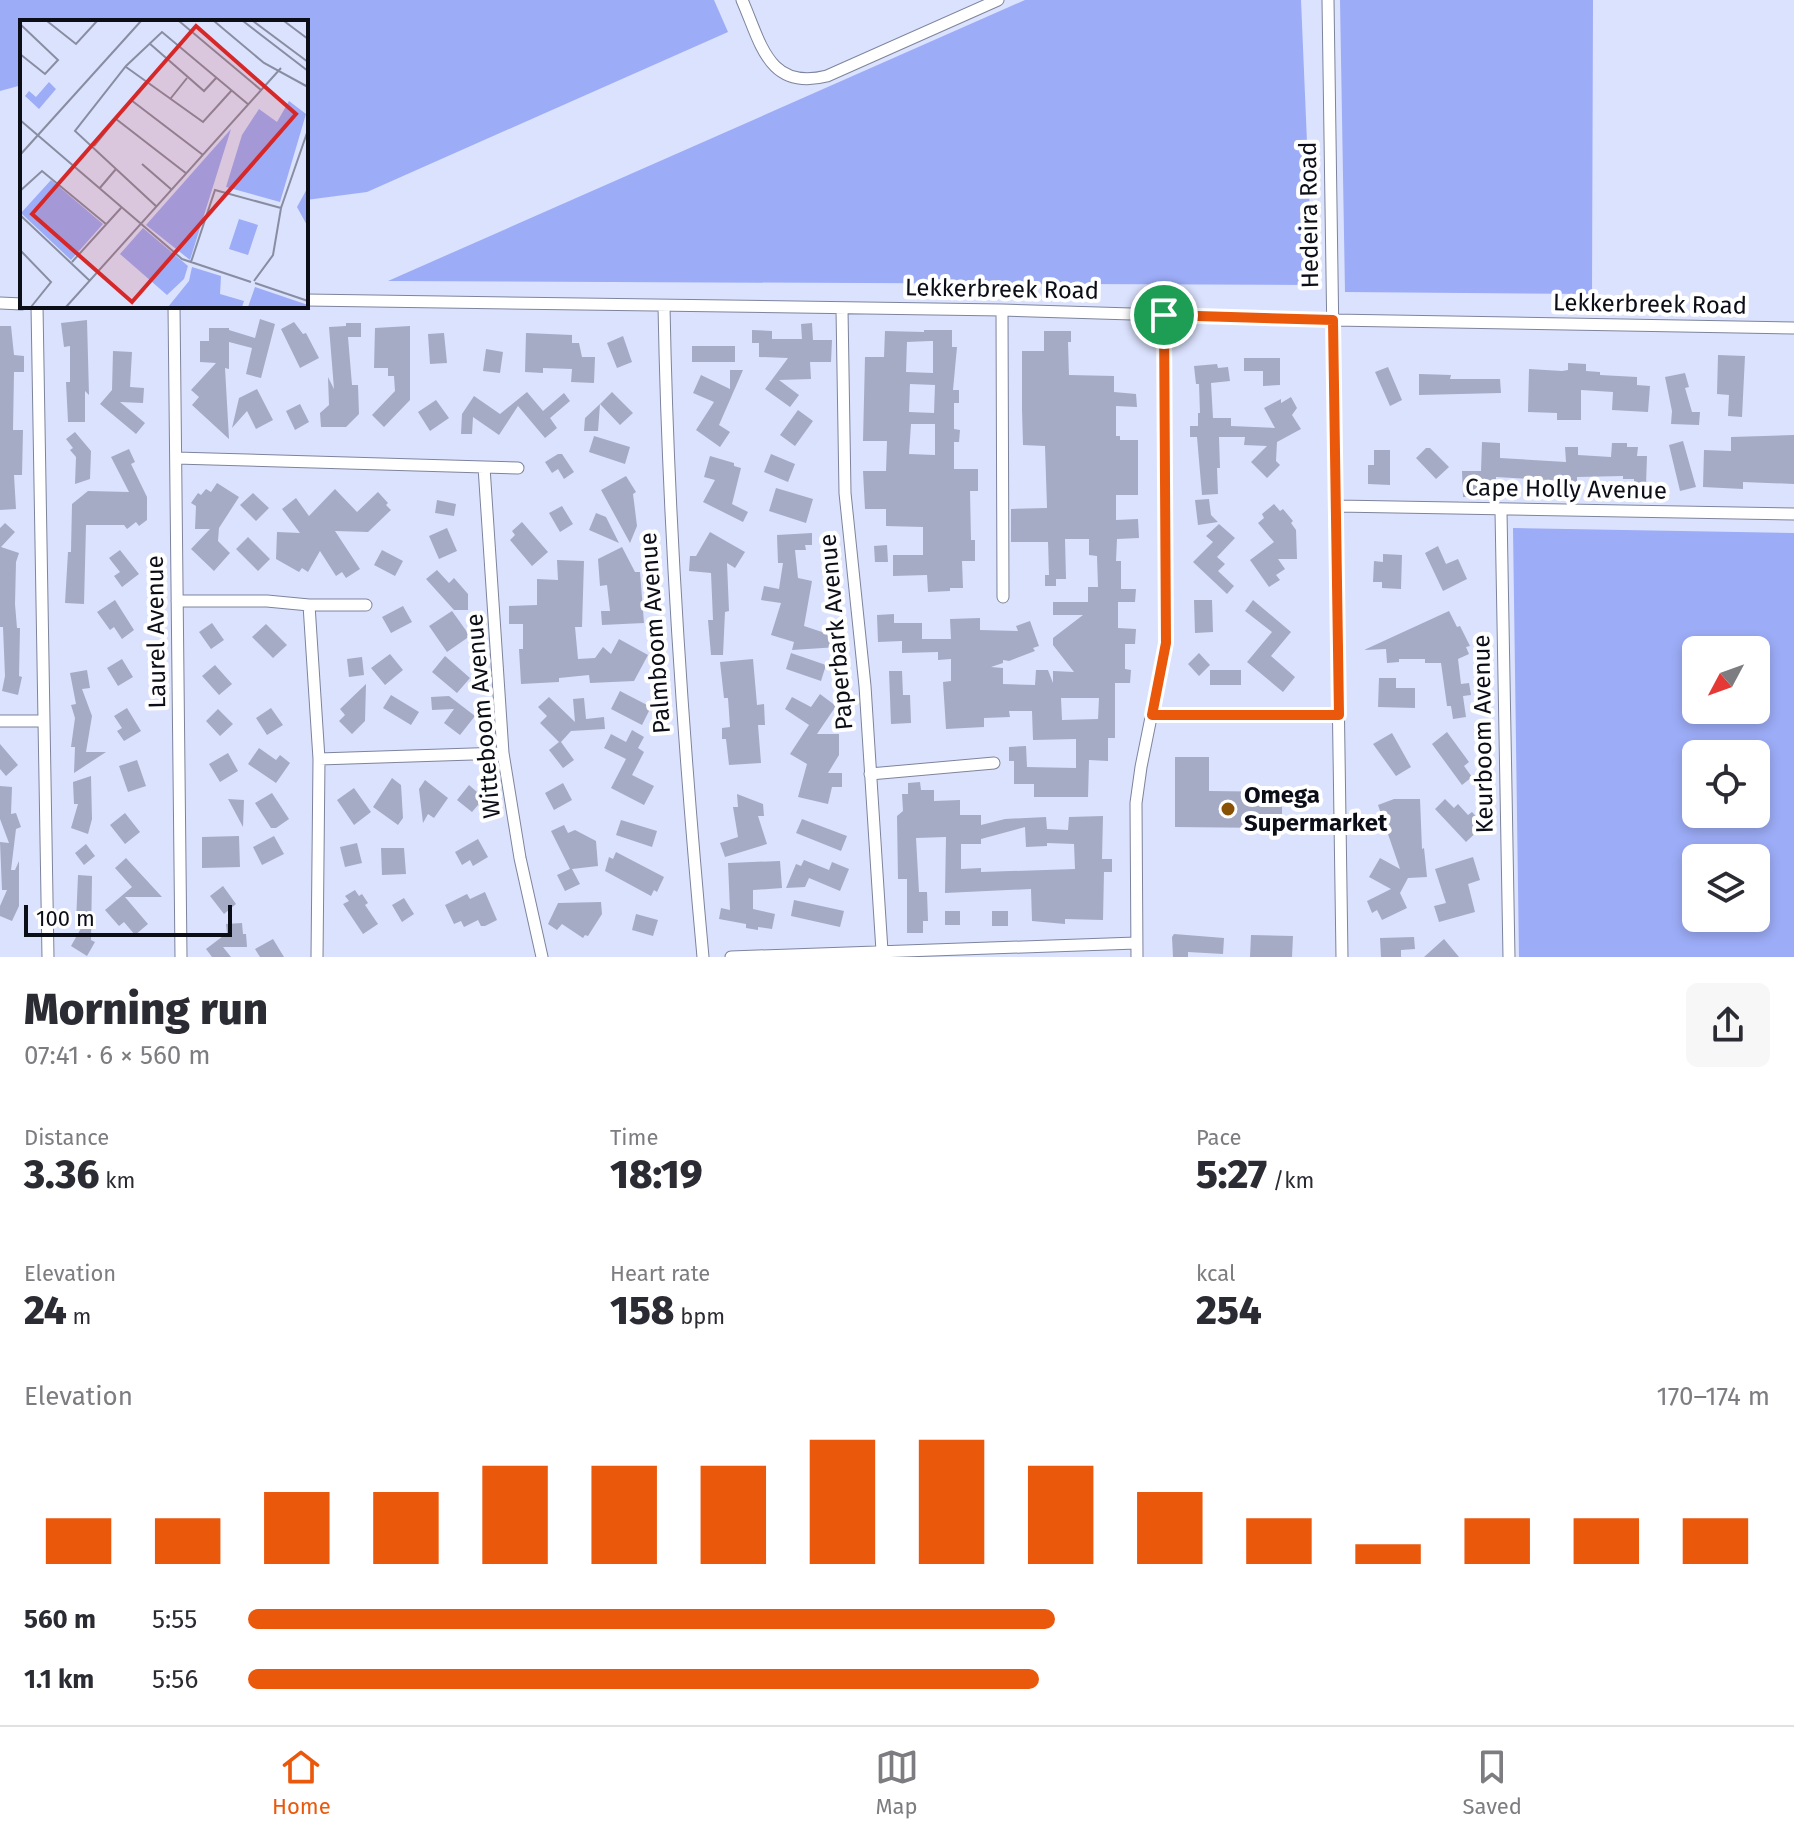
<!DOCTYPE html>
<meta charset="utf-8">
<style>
:root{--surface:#fff;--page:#f7f7f7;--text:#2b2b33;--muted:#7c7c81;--line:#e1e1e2;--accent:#ea580c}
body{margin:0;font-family:"Fira Sans",sans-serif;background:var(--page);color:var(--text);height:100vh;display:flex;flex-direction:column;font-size:30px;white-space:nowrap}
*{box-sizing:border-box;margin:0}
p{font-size:26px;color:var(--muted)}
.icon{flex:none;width:44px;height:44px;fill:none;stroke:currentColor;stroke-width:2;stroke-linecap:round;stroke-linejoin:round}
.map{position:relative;height:957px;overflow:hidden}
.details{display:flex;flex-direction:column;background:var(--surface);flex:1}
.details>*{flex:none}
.needle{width:52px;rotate:229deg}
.tools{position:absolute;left:1682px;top:636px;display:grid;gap:16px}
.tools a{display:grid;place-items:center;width:88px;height:88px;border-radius:12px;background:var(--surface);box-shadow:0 4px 12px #0003;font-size:40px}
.scale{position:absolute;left:24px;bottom:20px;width:208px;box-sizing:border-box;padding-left:8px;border:4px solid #0c0e17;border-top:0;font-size:22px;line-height:28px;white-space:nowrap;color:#0c0e17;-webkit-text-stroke:6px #fff;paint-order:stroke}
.pin{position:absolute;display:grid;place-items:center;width:68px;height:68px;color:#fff;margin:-34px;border:4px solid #fff;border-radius:50%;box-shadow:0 2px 8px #0007}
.round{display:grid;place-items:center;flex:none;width:84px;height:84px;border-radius:12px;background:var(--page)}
.head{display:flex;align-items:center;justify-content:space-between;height:136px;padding:0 24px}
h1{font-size:44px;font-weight:800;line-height:60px}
.figures{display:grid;grid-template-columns:repeat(3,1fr);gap:12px;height:136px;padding:8px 24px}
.figures div{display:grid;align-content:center}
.figures b{font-size:40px;font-weight:800}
.figures small{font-size:22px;font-weight:400}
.figures p{font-size:22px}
.chart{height:224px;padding:16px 24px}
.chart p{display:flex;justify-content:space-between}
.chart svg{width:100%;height:144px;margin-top:8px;stroke:var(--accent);stroke-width:6}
ul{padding:0 24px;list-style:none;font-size:26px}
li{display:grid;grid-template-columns:128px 96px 1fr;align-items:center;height:60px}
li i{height:20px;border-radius:10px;background:var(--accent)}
.tabs{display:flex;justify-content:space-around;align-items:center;height:112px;border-top:2px solid var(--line);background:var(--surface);font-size:22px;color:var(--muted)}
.tabs a{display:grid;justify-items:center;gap:4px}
.tabs .current{color:var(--accent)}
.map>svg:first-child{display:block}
</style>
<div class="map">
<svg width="1794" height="957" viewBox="0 0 1794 957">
<rect width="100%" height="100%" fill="#dbe2fd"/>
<!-- green -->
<path fill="#9cacf6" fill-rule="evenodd" d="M0 0H714L728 32 367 192 306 200V22H22V85L0 91Z
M1025 0H1301L1313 285 388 281Z
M1340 0H1593L1592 294 1345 292Z
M1513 528 1794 533V957H1519ZM1696 650H1756V710H1696ZM1756 754V814H1696V754ZM1756 858V918H1696V858Z"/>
<!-- building -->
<path fill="#a5abc5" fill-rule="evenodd" d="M260 319 275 324 261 378 246 374 252 348 229 342V369L225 368 229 439 192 405 199 397 191 390 216 363 200 362V341H209V328H229V330L255 338Z
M87 320 89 395 85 391V422H68L66 382H70V346L64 347 61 323Z
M294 322 303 334 306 333 319 358 300 368 281 329Z
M346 323H361V337H348L352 385H358L359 414 346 427H321L320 413 329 405 328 377 334 389 329 327 346 326Z
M812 323 813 340H832L831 362H810L811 379 779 380 799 395 790 407 765 389 788 358 759 357V343H752V330L772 331V339H802L801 324Z
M0 326H11L14 355 24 356V372H14L13 430H23L22 475H14L16 509 0 510Z
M410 326V400L384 427 372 415 395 391 394 376H388V368H374L375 328Z
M924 330H952V347H957L953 390H959V403H954V429L960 430 959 442H954V469H978V491H970L971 540H975V561H962L963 588H950V591L928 592 927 575 893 576V555H923V527L886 526V509H865L863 471H886L887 441H863L865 357H884L885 331 924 332ZM930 341H933V373L906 372 907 342ZM910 384 935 385 934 413 909 412ZM911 424H935V455L909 454Z
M1044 331H1071V342H1068L1069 375 1114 376V392L1136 394 1137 407 1116 406V436H1120V440H1138V495H1116V520L1138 519 1139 538 1117 539 1116 561H1121V589H1136L1135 602H1118V628L1136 629 1135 644H1125V669L1131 670 1130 683H1115V738H1108V761L1089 760 1088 797H1034V784H1014V761H1009V747L1026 746 1027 767 1076 768V739L1033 740 1032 711H1009L1010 717 984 718V727L946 729 943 682 951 681V659L938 660V652L902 653V641L878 642 877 615 894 614V623H922V639H951L950 619 980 618V630L1018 631 1016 626 1030 621 1039 646 1033 648 1035 651 1009 661 1003 660V663L991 667 1003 668V684L1035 685 1036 670H1048L1053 683V671L1074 672 1053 645V638L1083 615H1053V602H1088V587H1098L1097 556 1089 555V539H1065L1066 579H1056V586H1045V575H1049L1048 542H1011V509L1047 508 1045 446 1023 445 1022 409V351H1044ZM1061 698H1099L1098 719 1062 720Z
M444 333 447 363 430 364 428 334Z
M526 333 572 335V343H579L582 357H595L594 383 571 382 572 369 543 368V373L525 372Z
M623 336 632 362 617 368 607 343Z
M692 346H735V362H692Z
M486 349 503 352 500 373 483 371Z
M113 351 132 352 130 387 144 388 143 403 120 402 145 423 136 434 100 404 112 390Z
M1718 355 1745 356 1742 417 1728 416 1729 395 1717 394Z
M1244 358H1280V385L1263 386V371H1244Z
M1568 363 1586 364V371L1600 372V375L1637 377V385L1650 386 1648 412 1612 410 1613 392 1581 390V420H1557V413L1528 412 1529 369 1562 371 1568 370Z
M1217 364 1218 368 1228 367 1230 381 1211 383 1213 418H1231V426L1275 428 1264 408 1281 399V403L1291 397 1297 408 1292 415 1301 429 1277 442 1276 461 1280 465 1267 478 1251 462 1267 446 1244 445 1245 437H1219L1220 468H1217L1218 494 1202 495 1197 437H1190V426H1198V413H1200L1199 384H1196L1194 366Z
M1388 367 1402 400 1390 406 1375 372Z
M730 370H743L719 425 730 432 720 447 696 430 714 402 693 393 701 375 730 389Z
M1685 373 1689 387 1685 388 1692 412H1700L1699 425 1671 424 1672 411 1665 377Z
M1419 374 1451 375 1450 379H1500L1501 393 1419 395Z
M257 389 273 420 256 429 247 411 232 428 239 398Z
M527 392 543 411 564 393 570 401 550 418 557 428 545 438 518 406 499 435 473 417 472 434H461L462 414 474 396 500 414Z
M612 392 633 413 620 425 600 404Z
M436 400 449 418 430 431 418 412Z
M300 404 309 422 295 430 286 411Z
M600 404 598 431H584L585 418Z
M798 410 813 421 795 446 780 435Z
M75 432 91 451 90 479 75 484 76 457 70 450 73 448 66 439Z
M1794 435V484L1743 482V489L1703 487 1704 450 1731 451V437Z
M594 436 630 447 625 464 589 452Z
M1683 441 1696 487 1680 491 1669 445Z
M1482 442 1500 443V458L1566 462 1565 447H1578V455L1611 457 1612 443H1627V447H1638L1637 456H1647L1646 485 1634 484V479H1623V476L1577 477V485H1566V481L1496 477V482L1477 481V497H1463L1462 471H1481Z
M1426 448H1430L1449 467 1436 479 1416 458Z
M129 449 135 462 131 464 147 497V520L139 526 136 522 127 529 124 525H86L84 604 65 603 68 552H71L72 504 88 491 129 492 111 457Z
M1374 450H1390V485L1368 484V465H1374Z
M558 454H562L574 472 564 479 558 469 552 473 545 462Z
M771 454 795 464 788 482 764 472Z
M710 456 734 463V466L741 468 732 504 748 512 743 522 703 502 715 480 704 477Z
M626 476 636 492 633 494 637 526 630 543 601 490Z
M217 483 239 497 219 528 218 541 230 553 214 571 191 549 210 529H195L196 506 191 503 198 493 201 495 206 489 211 492Z
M776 488 813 499 806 523 769 511Z
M335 489 357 512 378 492 388 503 386 505 391 510 368 532 335 531 360 569 346 578 342 572 336 576 320 551 308 572 302 568 299 572 276 559 277 532 300 533 282 509 296 498 309 516Z
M253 493 269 508 256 521 240 505Z
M1209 499 1211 515 1218 522 1198 525 1195 500Z
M437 500 456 504 454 516 435 513Z
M1274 504 1280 511 1283 509 1293 521 1291 523 1296 530 1297 559H1278L1285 569 1276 575 1280 580 1269 587 1250 560 1274 542 1258 523 1264 518 1262 514Z
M562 506 573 524 560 532 549 513Z
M596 513 606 517 619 543 589 530Z
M522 522 548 552 532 566 510 540 515 535 512 531Z
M5 523 15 532 1 547 19 553 16 562 15 604 17 628H20L19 676 22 677 18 695 2 691 5 676 3 627H0V528Z
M1219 524 1235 538 1217 557 1225 564 1218 571 1234 586 1227 594 1193 562 1213 542 1206 536Z
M447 528 457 551 439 559 429 536Z
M710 532 745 552 735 568 727 563 729 611 725 612 723 655H711L708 620H713L711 573 689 571 690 556H696Z
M812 533V545H805L806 550H795L798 578 812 581 804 626 822 632 837 631 838 647 792 650 794 642 771 635 781 603 761 600 764 586 779 589 783 563H778L777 535Z
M248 537 270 559 258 571 236 549Z
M887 545 888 562H875L874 546Z
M1438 546 1446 564 1458 559 1467 579 1443 591 1425 553Z
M622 547 635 572H640L644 623 602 625 601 611H610L607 585 600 586 598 559Z
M120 550 139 574 122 587 114 576 120 572 109 558Z
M382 550 403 561 395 576 374 565Z
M1383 554 1402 555 1401 589 1382 588V582H1373L1374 561 1383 562Z
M557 560 584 561 582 627H575L578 659 595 658 603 647 611 654 619 639 648 655 634 681 590 683 589 675 559 678V682L521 684 519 649H523V624H509V606L537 605V579L558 580Z
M437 570 449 583 454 578 468 594V610H454L426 579Z
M115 600 134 630 122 639 114 627 110 630 97 612Z
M1194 600H1212L1213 632 1195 633Z
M1253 600 1291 632 1271 656 1295 677 1283 692 1247 662 1272 632 1245 611Z
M403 606 412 622 391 633 382 617Z
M452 611 470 636 447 652 429 626Z
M1449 611 1457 627 1460 626 1470 646 1466 647 1469 654 1458 659 1461 684 1469 683 1471 695 1463 696 1466 717 1453 719 1451 706H1447L1441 663H1425V659H1399V662L1387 663 1386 649 1364 650Z
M212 623 224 640 211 649 199 632Z
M266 624 287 645 273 658 252 637Z
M791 653 826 665 821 681 786 669Z
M1199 653 1210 665 1199 676 1188 664Z
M390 654 403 670 385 685 371 668Z
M445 656 470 678 457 693 432 672Z
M362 657 364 675 349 677 347 659Z
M122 659 133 677 118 686 107 668Z
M753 659 757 705 764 704 765 725H758L761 763 729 765 726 739H722V728L730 727 728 698H724L720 662Z
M215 665 232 684 219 695 202 676Z
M87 670 90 688 82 689 92 716 86 752H106L74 773 75 747H71L75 718 71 705 76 704 70 673Z
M1210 670H1241V685H1210Z
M889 671H902L903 695H910L911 723 891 724Z
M1379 678H1396V688H1415V708L1378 707Z
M366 684 365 721 352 734 339 721 345 715 340 709Z
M620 691 651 707 642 725 611 709Z
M820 694 836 706 817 734H839V755L828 773H842V787H832L828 804 798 797 807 764 790 754 809 725 785 709 792 697 811 707Z
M391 695 419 712 411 725 383 708Z
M449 696 475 716 460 735 444 723 454 709 432 710 431 697Z
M549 697 575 722 573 699 584 698 586 719 604 717 605 729 571 731 561 742 574 760 563 768 549 750 559 742 540 723 547 716 538 707Z
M127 708 141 731 124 741 117 731 122 728 114 716Z
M271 708 283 725 267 735 256 718Z
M218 709 233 724 220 736 206 721Z
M632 730 644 737 638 748 644 752 632 775 654 786 644 805 611 788 626 759 604 748 611 734 626 742Z
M1447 732 1469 762 1464 766 1472 777 1462 785 1432 744Z
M1392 733 1411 767 1396 776 1373 744Z
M0 744 18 765 6 776 0 769Z
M259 748 276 760 280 755 290 763 276 783 248 764Z
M228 753 238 771 220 782 209 764Z
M1175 757H1209V791L1282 792V828L1175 827Z
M137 760 146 786 128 792 119 766Z
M91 776 92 819 88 834 71 828 78 804H74L73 782Z
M392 778 401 785 403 818 398 825 373 807Z
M425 780 448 798 434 818 428 814 423 823 419 789Z
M920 782 921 790H934V801L960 800V815H981V825L1005 819 1046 817 1047 829 1068 830 1069 817 1103 816 1102 859H1112V872H1104L1103 920 1065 919V924L1032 921 1031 889 945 893 946 837 916 838 919 892H927L928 921H923V933H907V879H898L897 816 903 811 902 794H908V783ZM1025 827 1026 847 1047 846V843L1074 844 1075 869 981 872V868L961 869V844H981V839Z
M563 783 572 800 554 810 545 793Z
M469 785 484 798 472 812 457 800Z
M0 786 12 787 11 814 16 813 21 827 16 829 11 870H15L19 861V906L12 921 0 916V906L7 890H2L0 842 9 843 0 819Z
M354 788 371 812 354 825 337 800Z
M272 793 289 819 276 828H271L255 803Z
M737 794 763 804 764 816H758L767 844 725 857 720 843 738 837 733 807H738Z
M228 799 244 800 243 827Z
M1394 799H1420L1422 849 1424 848 1427 877 1408 878 1400 893 1407 908 1382 920 1377 910 1372 913 1367 901 1391 889 1369 877 1380 858 1400 869 1378 805Z
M1445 799 1454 808 1458 804 1468 815 1472 812 1484 825 1466 842 1435 809Z
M125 813 140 832 125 844 110 825Z
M802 819 847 836 841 851 796 833Z
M621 820 657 831 652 847 616 835Z
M564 825 568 833 575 830 596 841 598 866 572 869 580 884 565 891 557 875 570 869 551 831Z
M239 836 240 867 202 868V837Z
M274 836 284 854 262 865 253 847Z
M478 839 488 857 473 866 470 860 462 865 455 852Z
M357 843 362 863 345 867 340 847Z
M86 844 95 856 84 865 75 853Z
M381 848H404L406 874 382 875Z
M616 852 664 877 657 892 654 890 651 896 605 871 609 857 613 859Z
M1473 857 1480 880 1468 884 1475 912 1439 922 1434 906 1446 903 1435 869Z
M126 858 162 897H125L148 924 135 935 124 922 119 926 105 910 132 887 115 868Z
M804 860 829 870 832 862 849 869 840 891 809 878 805 887 786 888 796 864 801 866Z
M780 861 782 888 753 890V909L775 914 772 929 758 927V930L746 928V924L719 919 721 908 730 910 728 863Z
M78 875 92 876 91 940 95 942 87 956 71 946 84 923H76Z
M223 886 236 904 224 914 210 896Z
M355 890 359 896 362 894 368 903 365 905 378 924 363 934 343 904 349 901 345 896Z
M485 892 497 920 485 926H481L478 920 464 927 461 921 454 924 445 905 467 894 470 899Z
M404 898 414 914 402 922 392 905Z
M794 900 844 911 840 927 791 916Z
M601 902 602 914 588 936 585 935 583 938 562 924 557 930 548 924 558 903Z
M945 911H960V925H945Z
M992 911H1008V926H992Z
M636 914 658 920 653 936 632 930Z
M242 923 243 934H246L247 947H223L231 957H212L206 949 227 933 226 924Z
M1174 934 1224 938 1223 954 1188 952V957H1173L1172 937Z
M1251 935 1293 936 1292 957H1250Z
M1414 937 1415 949 1401 950V957H1381L1380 938Z
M273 939 284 957H260L255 949Z
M1444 939 1459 957H1424Z"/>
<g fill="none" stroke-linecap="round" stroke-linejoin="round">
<!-- minor casing -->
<g stroke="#7d849c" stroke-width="13">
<path id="minor" d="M742 0C761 43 768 91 827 76L998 0
M1328 0 1342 957
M306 300 1002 310 1333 320 1794 328
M0 303 22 304
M37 306 48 957
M174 306 181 957
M664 306C668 524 683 740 703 957
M842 309 845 493 865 686 882 951
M1002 310 1003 597
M176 458 484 467 503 753 520 858 542 957
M484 467 518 468
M1337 506 1794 514
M1501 511 1509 957
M177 601H267L309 605 319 759 317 957
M309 605H366
M1152 715H1339
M0 721H44
M319 759 503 753
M870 774 994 763
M731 957 1136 943
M1137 957 1136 803 1141 767 1166 643 1164 315"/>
</g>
<!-- minor -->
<use href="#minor" stroke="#fff" stroke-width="11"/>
</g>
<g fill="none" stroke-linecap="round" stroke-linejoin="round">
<!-- route casing -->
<g stroke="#fff" stroke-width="16">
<path id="route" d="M1164 315 1333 320 1339 715H1152L1166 643Z"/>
</g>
<!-- route -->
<use href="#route" stroke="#ea580c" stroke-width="10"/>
</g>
<!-- markers -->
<circle fill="#895106" stroke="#fff" stroke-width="3" cx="1228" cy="809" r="8"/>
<g text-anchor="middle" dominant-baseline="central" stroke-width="8" stroke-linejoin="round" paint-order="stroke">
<!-- street labels -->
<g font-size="24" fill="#0c0e17" stroke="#fff">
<text transform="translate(1309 215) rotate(-91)">Hedeira Road</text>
<text transform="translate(1002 289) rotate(1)">Lekkerbreek Road</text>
<text transform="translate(1650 304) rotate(1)">Lekkerbreek Road</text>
<text transform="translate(1566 489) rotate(1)">Cape Holly Avenue</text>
<text transform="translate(156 632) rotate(-91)">Laurel Avenue</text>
<text transform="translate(836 632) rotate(-95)">Paperbark Avenue</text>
<text transform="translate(655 633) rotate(-94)">Palmboom Avenue</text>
<text transform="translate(483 716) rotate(-95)">Witteboom Avenue</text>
<text transform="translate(1483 734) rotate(-91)">Keurboom Avenue</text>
</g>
<!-- poi labels -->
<g font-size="24" font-weight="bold" fill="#0c0e17" stroke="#fff" text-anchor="start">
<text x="1244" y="795">Omega<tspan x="1244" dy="28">Supermarket</tspan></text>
</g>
</g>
<!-- overview -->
<g transform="translate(20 20)">
<rect width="288" height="288" fill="#dbe2fd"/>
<path d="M29 62 36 69 19 89 5 76 9 71 16 77ZM269 81 286 94 260 182 206 167 222 115 239 89 257 102ZM211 109 170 240 126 205ZM31 160 83 204 51 240 1 193ZM288 167V207L277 187ZM219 199 238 205 228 235 209 229ZM123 208 168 246 164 259 147 275 100 234ZM172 247 201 256 200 274 224 281 222 287H148L169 261ZM235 267 288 285V287H228Z" fill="#9cacf6"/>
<path fill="none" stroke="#888da1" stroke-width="2" d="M27 1 56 24 77 1M159 1 241 70M194 1 244 43 288 67M223 1 288 51M233 1 288 42M264 1 288 19M0 4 38 40 25 54 0 34M129 23 184 71 197 57M106 47 183 102 212 70M151 78 167 58M111 80 183 135M96 99 167 154M0 100 162 239 231 262M74 126 125 63M0 135 121 1M122 144 152 170M79 169 96 149M0 171 22 151 86 204M137 187 55 111 106 46 142 12 229 85M0 195 70 261M0 230 31 262 11 287M52 242 101 188M171 242 195 170 261 188M234 261 253 235 261 188 288 110M235 263 288 281M46 287 261 48"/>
<path fill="#d62828" fill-opacity="0.15" stroke="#d62828" stroke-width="4" d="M176 6 276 94 112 282 12 194Z"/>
<rect width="288" height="288" fill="none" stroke="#0c0e17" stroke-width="4"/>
</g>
</svg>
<div class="tools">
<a><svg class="needle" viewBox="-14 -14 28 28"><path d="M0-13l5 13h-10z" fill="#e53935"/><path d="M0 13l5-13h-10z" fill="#7c7c81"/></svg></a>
<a><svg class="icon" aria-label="locate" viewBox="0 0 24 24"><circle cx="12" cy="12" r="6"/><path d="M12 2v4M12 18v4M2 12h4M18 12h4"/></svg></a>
<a><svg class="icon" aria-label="layers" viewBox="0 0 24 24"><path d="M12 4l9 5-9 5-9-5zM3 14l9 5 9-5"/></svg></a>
</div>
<div class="scale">100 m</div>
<div class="pin" style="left:1164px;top:315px;background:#1e9e55"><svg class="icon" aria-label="arrive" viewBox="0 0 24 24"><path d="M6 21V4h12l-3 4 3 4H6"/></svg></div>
</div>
<section class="details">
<div class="head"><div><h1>Morning run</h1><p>07:41 · 6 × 560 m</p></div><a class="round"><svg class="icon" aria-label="share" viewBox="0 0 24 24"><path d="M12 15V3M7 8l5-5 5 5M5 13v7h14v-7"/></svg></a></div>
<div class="figures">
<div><p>Distance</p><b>3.36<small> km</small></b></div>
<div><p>Time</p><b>18:19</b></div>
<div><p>Pace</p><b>5:27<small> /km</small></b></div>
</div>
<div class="figures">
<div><p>Elevation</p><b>24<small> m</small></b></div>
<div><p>Heart rate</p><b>158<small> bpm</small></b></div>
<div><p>kcal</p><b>254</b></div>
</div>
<div class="chart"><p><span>Elevation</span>170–174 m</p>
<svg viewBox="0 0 160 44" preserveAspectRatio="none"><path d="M5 44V30M15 44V30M25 44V22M35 44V22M45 44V14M55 44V14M65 44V14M75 44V6M85 44V6M95 44V14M105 44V22M115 44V30M125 44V38M135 44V30M145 44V30M155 44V30"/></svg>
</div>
<ul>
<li><b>560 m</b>5:55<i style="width:53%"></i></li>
<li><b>1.1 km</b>5:56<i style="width:52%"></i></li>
</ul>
</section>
<nav class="tabs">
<a class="current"><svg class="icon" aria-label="home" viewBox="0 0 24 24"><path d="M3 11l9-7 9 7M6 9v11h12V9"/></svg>Home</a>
<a><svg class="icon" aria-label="map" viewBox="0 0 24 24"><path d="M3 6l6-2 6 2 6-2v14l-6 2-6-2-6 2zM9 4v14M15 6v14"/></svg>Map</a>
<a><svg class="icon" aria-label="saved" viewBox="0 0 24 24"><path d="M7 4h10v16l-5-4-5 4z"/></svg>Saved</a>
</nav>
